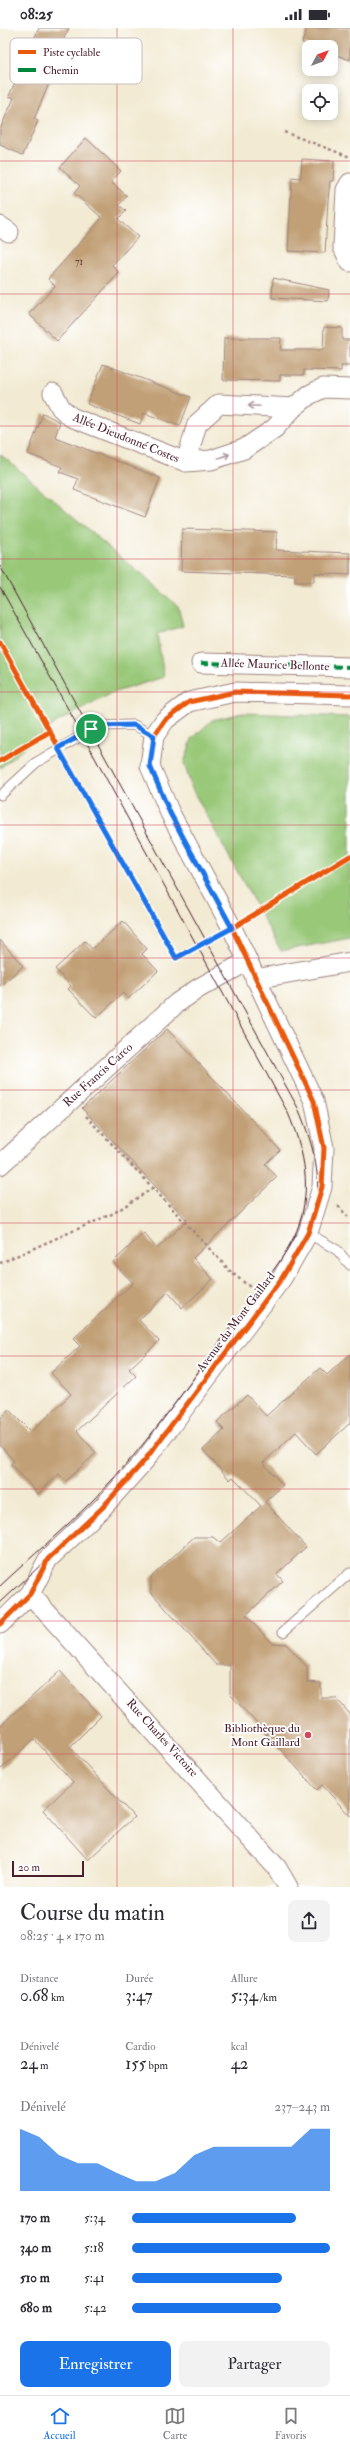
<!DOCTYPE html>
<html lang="fr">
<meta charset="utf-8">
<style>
:root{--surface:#fff;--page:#f2f2f3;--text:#2b2b33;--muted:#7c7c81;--line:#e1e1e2;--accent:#1a73e8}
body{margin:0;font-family:"IM FELL Double Pica",serif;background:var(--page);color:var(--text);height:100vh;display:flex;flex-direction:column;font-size:15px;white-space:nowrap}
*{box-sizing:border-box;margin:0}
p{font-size:13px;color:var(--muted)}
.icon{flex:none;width:22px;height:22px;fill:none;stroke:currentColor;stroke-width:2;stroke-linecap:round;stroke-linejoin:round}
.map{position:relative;height:1859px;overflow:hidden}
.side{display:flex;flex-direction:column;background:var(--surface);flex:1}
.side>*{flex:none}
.needle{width:26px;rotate:49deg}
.buttons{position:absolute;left:302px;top:12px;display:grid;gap:8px}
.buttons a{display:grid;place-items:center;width:36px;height:36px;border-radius:8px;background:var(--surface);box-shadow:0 2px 10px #0003;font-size:20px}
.scale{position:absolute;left:12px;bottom:10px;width:72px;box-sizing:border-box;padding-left:4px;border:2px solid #4a1f2b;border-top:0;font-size:11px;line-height:14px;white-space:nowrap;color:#4a1f2b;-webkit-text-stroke:3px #fff;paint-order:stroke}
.pin{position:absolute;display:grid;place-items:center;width:34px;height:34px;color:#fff;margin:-17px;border:2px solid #fff;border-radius:50%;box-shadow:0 1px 4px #0007}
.round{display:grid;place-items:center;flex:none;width:42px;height:42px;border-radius:8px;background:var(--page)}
.headline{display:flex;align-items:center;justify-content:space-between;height:68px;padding:0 20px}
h1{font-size:22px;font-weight:600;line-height:30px}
.stats{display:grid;grid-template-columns:repeat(3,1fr);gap:6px;height:68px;padding:4px 20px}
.stats div{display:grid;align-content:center}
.stats b{font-size:17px;font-weight:600}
.stats small{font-size:11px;font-weight:400}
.stats p{font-size:11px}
.chart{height:112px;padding:8px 20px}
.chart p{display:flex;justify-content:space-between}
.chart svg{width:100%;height:72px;margin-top:4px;fill:var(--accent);opacity:.7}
.button{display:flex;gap:8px;margin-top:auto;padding:8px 20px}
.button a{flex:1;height:46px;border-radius:8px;background:var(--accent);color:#fff;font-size:16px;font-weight:600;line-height:46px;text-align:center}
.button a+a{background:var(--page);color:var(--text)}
ul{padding:0 20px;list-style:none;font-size:13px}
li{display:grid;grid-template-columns:64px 48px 1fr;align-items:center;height:30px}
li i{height:10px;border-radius:5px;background:var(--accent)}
.status{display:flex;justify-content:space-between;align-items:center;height:28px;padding:0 20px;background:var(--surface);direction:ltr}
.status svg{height:11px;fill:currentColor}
.tab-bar{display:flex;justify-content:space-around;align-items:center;height:56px;border-top:1px solid var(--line);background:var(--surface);font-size:11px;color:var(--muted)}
.tab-bar a{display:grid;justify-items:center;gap:2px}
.tab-bar .on{color:var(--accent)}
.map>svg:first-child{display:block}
</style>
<div class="status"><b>08:25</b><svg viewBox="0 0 49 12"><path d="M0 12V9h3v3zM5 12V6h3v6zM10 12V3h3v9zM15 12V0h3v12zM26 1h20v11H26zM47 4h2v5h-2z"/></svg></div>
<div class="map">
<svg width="350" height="1859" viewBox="0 0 350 1859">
<rect width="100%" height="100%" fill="#fff"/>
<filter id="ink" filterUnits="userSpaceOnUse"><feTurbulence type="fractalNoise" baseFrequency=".025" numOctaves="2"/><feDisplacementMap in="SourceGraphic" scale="8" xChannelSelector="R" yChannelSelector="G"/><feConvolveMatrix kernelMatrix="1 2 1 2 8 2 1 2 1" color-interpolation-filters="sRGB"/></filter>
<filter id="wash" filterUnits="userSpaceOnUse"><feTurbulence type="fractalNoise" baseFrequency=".012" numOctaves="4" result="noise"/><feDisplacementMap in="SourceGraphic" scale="16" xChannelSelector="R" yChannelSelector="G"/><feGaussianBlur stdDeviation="0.9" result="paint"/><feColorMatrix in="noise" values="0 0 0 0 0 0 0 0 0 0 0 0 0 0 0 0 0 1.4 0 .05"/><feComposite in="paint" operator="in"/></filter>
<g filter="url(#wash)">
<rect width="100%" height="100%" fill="#f2ead3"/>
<!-- green -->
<path fill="#98c878" stroke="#717452" d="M0 426 178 578 183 598 157 606 164 649 115 664 55 695 0 740Z
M242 685 350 689V910L281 923 192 761 184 735 192 711 212 692Z"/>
<g id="blocks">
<!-- building -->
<path fill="#c1a077" d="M39 0H69L59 21 63 23 34 91 38 93 23 127 0 117V101L14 70 9 68Z
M307 0H350V32L331 25V19H313L302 15Z
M86 110 121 143 111 154 127 168 119 177 126 183 118 191 138 209 112 237 119 245 57 313 29 286 55 258 48 251 102 190 74 165 80 158 60 139Z
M302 131 334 133 333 153H330L328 172 325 225 288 223 292 149 301 150Z
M273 250 329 262 328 273 272 270Z
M324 299 342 300V312H350V338H341V343L304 342V347H280V353L223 352 224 310H281L280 322H323Z
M103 336 191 369 180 398 144 385 140 396 87 376Z
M43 385 60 394 55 409 160 450 145 489 74 462 78 451 60 444 62 439 28 426Z
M182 501 277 504 276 522 350 525V547L314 545V554H295V547L181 543Z
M123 893 147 921 142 926 158 943 128 971 123 965 96 990 68 961 71 958 55 941 85 913 92 921Z
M0 912 23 938 0 958Z
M167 1001 280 1122 265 1136 277 1149 193 1230 213 1251 182 1280 168 1264 139 1292 159 1313 129 1341 136 1348 77 1403 96 1425 66 1453 59 1446 38 1466 11 1436 14 1433 0 1417V1391L9 1382 31 1404 71 1366 51 1345 80 1318 73 1311 133 1255 113 1234 144 1205 157 1221 187 1192 82 1080Z
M350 1326V1395L316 1426 296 1404 263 1435 283 1457 265 1474 306 1519 277 1546 283 1553 246 1587 271 1615 286 1616 300 1631 307 1639V1654L321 1655V1670H336L350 1686V1788L322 1757 317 1762 230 1666V1637H216L151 1564V1549L194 1509H213L220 1515 261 1478 233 1449 230 1452 203 1422 224 1402 217 1394 247 1367 266 1388 320 1340 327 1347Z
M60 1643 101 1688 70 1719 134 1789 88 1832 43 1782 73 1754 34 1711 0 1742V1698Z"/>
</g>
</g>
<g filter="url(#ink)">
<use href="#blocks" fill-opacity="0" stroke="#9e847f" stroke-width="1"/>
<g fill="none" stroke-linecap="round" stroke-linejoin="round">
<!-- service casing -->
<g stroke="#9e847f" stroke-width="11">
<path id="service" d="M1 767 37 734 98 698 134 697 154 708
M308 1205 337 1222 350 1237
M283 1604 350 1545"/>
</g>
<!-- minor casing -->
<g stroke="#9e847f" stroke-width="21">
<path id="minor" d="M350 155 346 162 343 219 350 234
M0 198 9 204
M53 365 61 380 71 389 186 434 211 432 244 421 275 400 293 380 309 367 323 360 350 361
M186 434 197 396 219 376 293 380
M201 635 350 639
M255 951 350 934
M0 1137 177 975 199 960 246 934
M30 1566 277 1840 288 1859
M0 1596 30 1566 48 1531 102 1480 145 1432 282 1250 308 1205 322 1159 324 1120 314 1073 232 900 170 785 150 738 154 708 165 692 189 674 235 664 350 667"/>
</g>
<!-- path -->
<path stroke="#9e847f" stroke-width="2.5" stroke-dasharray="3 3" stroke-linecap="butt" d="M284 104 350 129
M86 1088 232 1245 250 1259
M338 1178 350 1191
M0 1235 114 1185 153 1160"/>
<!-- service -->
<use href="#service" stroke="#fff" stroke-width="9"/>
<!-- minor -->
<use href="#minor" stroke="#fff" stroke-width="19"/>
<!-- tram -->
<path stroke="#4a1f2b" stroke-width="1" d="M0 538 298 1080C334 1165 319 1200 266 1271L145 1432 102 1480 0 1575
M0 559 82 706 288 1085C303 1121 311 1152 301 1190 292 1224 263 1254 243 1282 196 1346 150 1415 93 1472 64 1501 31 1529 0 1558"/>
<!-- quiet -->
<path stroke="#00873e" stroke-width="4" stroke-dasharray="8 4" stroke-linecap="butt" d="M201 635 350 639"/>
<!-- cycleway casing -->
<g stroke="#fff" stroke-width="8">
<path id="cycleway" d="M0 614 176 930 232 900 350 828
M0 733 49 704
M0 1596 30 1566 48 1531 102 1480 145 1432 282 1250 308 1205 322 1159 324 1120 314 1073 232 900 170 785 150 738 154 708 165 692 189 674 235 664 350 667"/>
</g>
<!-- cycleway -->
<use href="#cycleway" stroke="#e8590c" stroke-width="5"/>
</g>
<!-- one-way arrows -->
<defs><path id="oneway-shaft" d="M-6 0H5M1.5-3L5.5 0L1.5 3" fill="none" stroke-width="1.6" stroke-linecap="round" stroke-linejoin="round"/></defs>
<g stroke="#ae9aa0">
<use href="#oneway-shaft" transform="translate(254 378) rotate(-177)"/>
<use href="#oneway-shaft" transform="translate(224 428) rotate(-19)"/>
</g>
</g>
<g fill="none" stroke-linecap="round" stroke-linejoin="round" filter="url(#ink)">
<!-- route casing -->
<g stroke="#fff" stroke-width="8">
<path id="route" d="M134 697 154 708 150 738 170 785 232 900 176 930 58 720 98 698Z"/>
</g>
<!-- route -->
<use href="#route" stroke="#1a73e8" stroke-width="5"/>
</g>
<!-- grid -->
<path fill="none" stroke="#d1495b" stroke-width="1" stroke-opacity="0.55" d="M117 0V1859M233 0V1859M0 133H350M0 266H350M0 398H350M0 531H350M0 664H350M0 797H350M0 930H350M0 1062H350M0 1195H350M0 1328H350M0 1461H350M0 1593H350M0 1726H350"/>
<!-- markers -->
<circle fill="#d1495b" stroke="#fff" stroke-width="1.5" cx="308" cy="1707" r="4"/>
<g text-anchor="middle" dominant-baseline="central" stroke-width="3.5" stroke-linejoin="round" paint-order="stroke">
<!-- number labels -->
<g font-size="10" fill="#683f3e">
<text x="79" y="234">71</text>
</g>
<!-- street labels -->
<g font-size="12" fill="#4a1f2b" stroke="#fff">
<text transform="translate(126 410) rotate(22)">Allée Dieudonné Costes</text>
<text transform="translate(275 637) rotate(2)">Allée Maurice Bellonte</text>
<text transform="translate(98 1047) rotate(-42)">Rue Francis Carco</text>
<text transform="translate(236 1294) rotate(-53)">Avenue du Mont Gaillard</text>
<text transform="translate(162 1710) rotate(48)">Rue Charles Victoire</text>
</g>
<!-- poi labels -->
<g font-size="12" fill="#4a1f2b" stroke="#fff" text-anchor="end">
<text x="300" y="1700">Bibliothèque du<tspan x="300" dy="14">Mont Gaillard</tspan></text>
</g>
</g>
<!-- legend -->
<rect x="10" y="10" width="132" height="46" rx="6" fill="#fff" stroke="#c9bcbf" stroke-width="1"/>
<rect x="18" y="22" width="18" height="4" fill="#e8590c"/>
<rect x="18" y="40" width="18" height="4" fill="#00873e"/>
<g font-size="11" fill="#4a1f2b">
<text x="43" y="28">Piste cyclable</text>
<text x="43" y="46">Chemin</text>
</g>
</svg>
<div class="buttons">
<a><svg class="needle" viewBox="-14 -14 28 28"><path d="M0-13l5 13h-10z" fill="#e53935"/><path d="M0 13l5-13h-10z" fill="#7c7c81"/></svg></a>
<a><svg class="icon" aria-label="locate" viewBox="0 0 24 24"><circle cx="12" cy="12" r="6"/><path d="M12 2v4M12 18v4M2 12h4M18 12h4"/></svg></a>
</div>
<div class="scale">20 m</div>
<div class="pin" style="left:91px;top:701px;background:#1e9e55"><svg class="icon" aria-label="arrive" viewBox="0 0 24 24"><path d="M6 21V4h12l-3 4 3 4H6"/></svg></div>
</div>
<section class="side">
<div class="headline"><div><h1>Course du matin</h1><p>08:25 · 4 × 170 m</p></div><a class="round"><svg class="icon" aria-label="share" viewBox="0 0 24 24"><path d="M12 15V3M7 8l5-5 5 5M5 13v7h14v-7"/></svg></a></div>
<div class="stats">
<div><p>Distance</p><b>0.68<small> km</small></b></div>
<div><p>Durée</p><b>3:47</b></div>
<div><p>Allure</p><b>5:34<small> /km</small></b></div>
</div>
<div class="stats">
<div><p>Dénivelé</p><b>24<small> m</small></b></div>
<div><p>Cardio</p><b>155<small> bpm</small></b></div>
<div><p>kcal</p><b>42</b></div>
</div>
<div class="chart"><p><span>Dénivelé</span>237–243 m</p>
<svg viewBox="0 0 160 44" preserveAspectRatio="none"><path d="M0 44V6L10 11L20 22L30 27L40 27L50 33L60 38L70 38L80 33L90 22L100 17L110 17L120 17L130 17L140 17L150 6L160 6V44z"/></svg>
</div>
<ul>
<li><b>170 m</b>5:34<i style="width:83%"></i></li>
<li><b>340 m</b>5:18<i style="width:100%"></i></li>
<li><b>510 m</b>5:41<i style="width:76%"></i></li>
<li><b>680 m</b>5:42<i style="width:75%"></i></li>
</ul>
<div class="button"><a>Enregistrer</a><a>Partager</a></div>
</section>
<nav class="tab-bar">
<a class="on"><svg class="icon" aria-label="home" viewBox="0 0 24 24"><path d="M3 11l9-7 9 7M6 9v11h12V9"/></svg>Accueil</a>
<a><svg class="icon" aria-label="map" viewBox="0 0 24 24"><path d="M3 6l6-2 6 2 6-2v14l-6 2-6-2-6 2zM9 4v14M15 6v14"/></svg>Carte</a>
<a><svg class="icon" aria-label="saved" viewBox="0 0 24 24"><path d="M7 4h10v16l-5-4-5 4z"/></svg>Favoris</a>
</nav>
